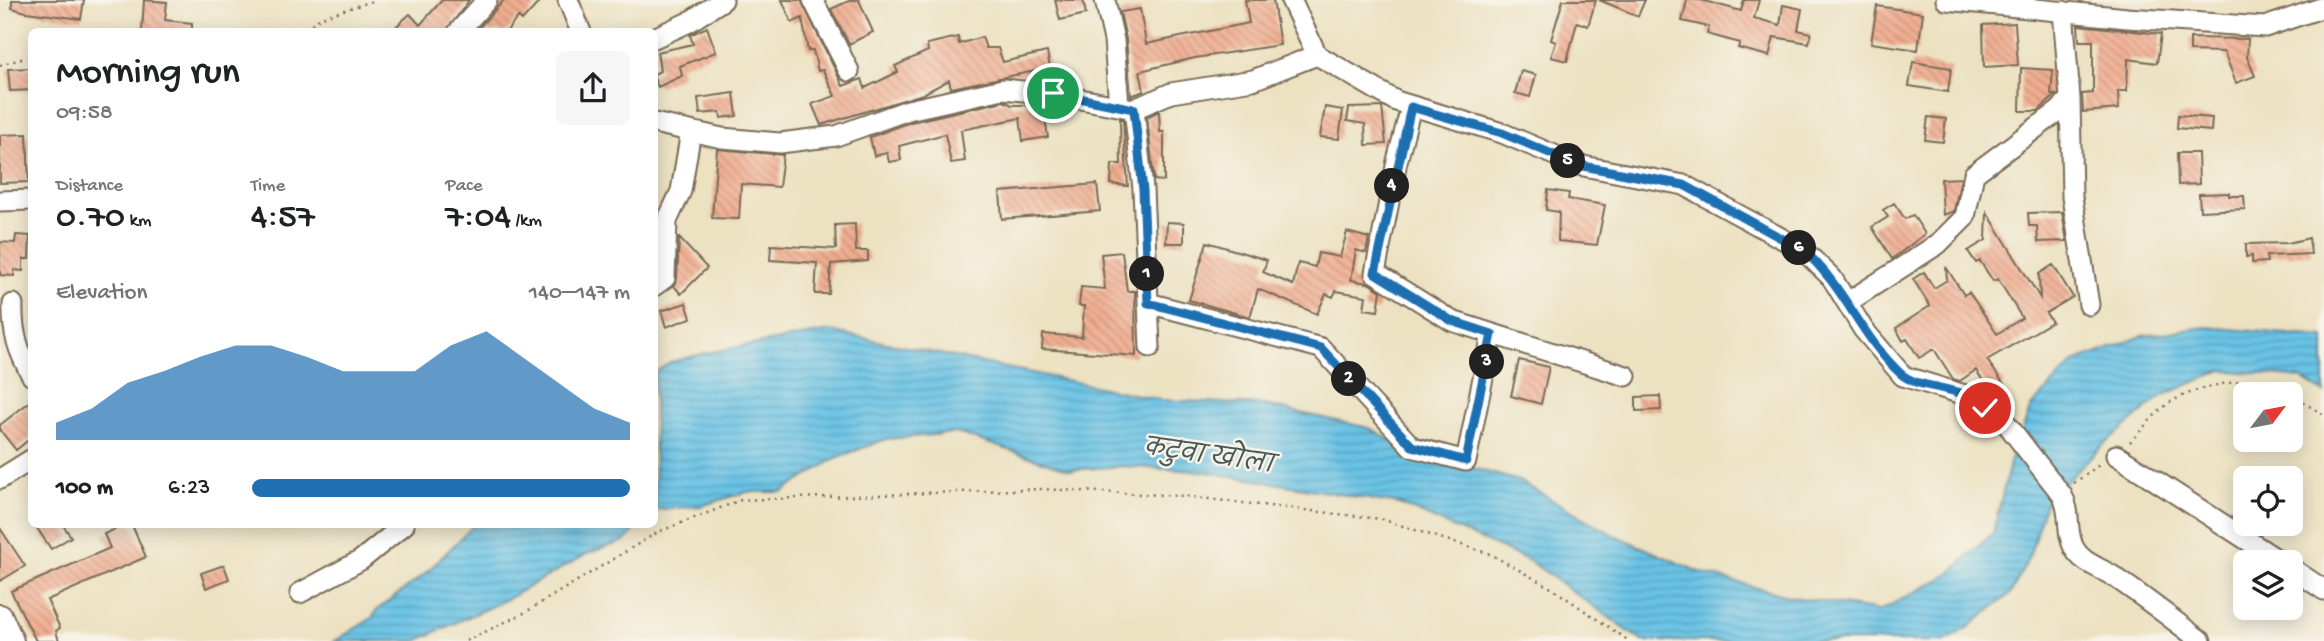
<!DOCTYPE html>
<meta charset="utf-8">
<style>
:root{--surface:#fff;--page:#f6f6f6;--text:#202124;--muted:#757577;--accent:#1f6fb2}
body{margin:0;font-family:"Gochi Hand","Playpen Sans Deva",sans-serif;background:var(--page);color:var(--text);height:100vh;display:flex;flex-direction:column;font-size:26px;white-space:nowrap}
*{box-sizing:border-box;margin:0}
p{font-size:23px;color:var(--muted)}
.icon{flex:none;width:38px;height:38px;fill:none;stroke:currentColor;stroke-width:2;stroke-linecap:round;stroke-linejoin:round}
.map{position:relative;flex:1;overflow:hidden}
.sheet{position:absolute;left:28px;top:28px;width:630px;height:500px;display:flex;flex-direction:column;background:var(--surface);border-radius:10px;box-shadow:0 4px 18px #0003}
.sheet>*{flex:none}
.needle{width:46px;rotate:58deg}
.buttons{position:absolute;left:2233px;top:382px;display:grid;gap:14px}
.buttons a{display:grid;place-items:center;width:70px;height:70px;border-radius:10px;background:var(--surface);box-shadow:0 4px 18px #0003;font-size:35px}
.pin{position:absolute;display:grid;place-items:center;width:60px;height:60px;color:#fff;margin:-30px;border:4px solid #fff;border-radius:50%;box-shadow:0 2px 7px #0007}
.km{position:absolute;width:35px;height:35px;margin:-18px;border-radius:50%;background:#222;color:#fff;font-size:19px;line-height:35px;text-align:center}
.round{display:grid;place-items:center;flex:none;width:74px;height:74px;border-radius:10px;background:var(--page)}
.head{display:flex;align-items:center;justify-content:space-between;height:119px;padding:0 28px}
h1{font-size:38px;font-weight:600;line-height:52px}
.figures{display:grid;grid-template-columns:repeat(3,1fr);gap:10px;height:119px;padding:7px 28px}
.figures div{display:grid;align-content:center}
.figures b{font-size:35px;font-weight:600}
.figures small{font-size:19px;font-weight:400}
.figures p{font-size:19px}
.chart{height:196px;padding:14px 28px}
.chart p{display:flex;justify-content:space-between}
.chart svg{width:100%;height:126px;margin-top:7px;fill:var(--accent);opacity:.7}
ul{padding:0 28px;list-style:none;font-size:23px}
li{display:grid;grid-template-columns:112px 84px 1fr;align-items:center;height:52px}
li i{height:18px;border-radius:9px;background:var(--accent)}
.map>svg:first-child{display:block}
</style>
<div class="map">
<svg width="2324" height="641" viewBox="0 0 2324 641">
<defs>
<pattern id="water-rules" width="6" height="5" patternUnits="userSpaceOnUse" patternTransform="scale(1.75)"><rect width="6" height="5" fill="#69c3e6"/><path d="M0 2.5h6" fill="none" stroke="#589fba"/></pattern>
<pattern id="building-back-hatch" width="6" height="6" patternUnits="userSpaceOnUse" patternTransform="scale(1.75)"><rect width="6" height="6" fill="#f1ae91"/><path d="M-1 5l2 2M0 0l6 6M5-1l2 2" fill="none" stroke="#c48e76"/></pattern>
</defs>
<rect width="100%" height="100%" fill="#f7f3e8"/>
<filter id="ink" filterUnits="userSpaceOnUse"><feTurbulence type="fractalNoise" baseFrequency=".0143" numOctaves="2"/><feDisplacementMap in="SourceGraphic" scale="14" xChannelSelector="R" yChannelSelector="G"/><feConvolveMatrix kernelMatrix="1 2 1 2 8 2 1 2 1" color-interpolation-filters="sRGB"/></filter>
<filter id="wash" filterUnits="userSpaceOnUse"><feTurbulence type="fractalNoise" baseFrequency=".00686" numOctaves="4" result="noise"/><feDisplacementMap in="SourceGraphic" scale="28" xChannelSelector="R" yChannelSelector="G"/><feGaussianBlur stdDeviation="1.57" result="paint"/><feColorMatrix in="noise" values="0 0 0 0 0 0 0 0 0 0 0 0 0 0 0 0 0 1.4 0 .05"/><feComposite in="paint" operator="in"/></filter>
<g filter="url(#wash)">
<rect width="100%" height="100%" fill="#ece2c2"/>
<!-- water -->
<path fill="url(#water-rules)" stroke="#527682" stroke-width="2" d="M2206 327 2324 337V393L2301 378 2222 370 2162 396 2101 447 2045 503 2030 555 2011 593 1969 627 1945 641H1642L1530 561 1399 504 1207 472 1124 466 1070 470 957 433 886 439 836 458 782 492H746L701 506 655 510 654 373 671 362 706 353 830 331 1161 400 1264 405 1369 428 1409 450 1519 481 1614 535 1699 572 1788 596 1879 611 1948 575 1993 533 2011 459 2031 407 2074 362 2142 336Z
M474 525H639L625 541 589 553 505 600 416 641H335L372 618 377 610 425 574Z"/>
<g id="blocks">
<!-- building -->
<path fill="url(#building-back-hatch)" d="M12 0H84L81 19 26 12 12 8Z
M144 0 167 2 165 20 192 23V32H142Z
M442 0H469L446 32H390L410 14 420 25Z
M504 0H541L522 21 518 17 506 32H475Z
M782 0H801L843 86 862 79 865 88 898 72 895 66 928 51 927 44 958 37 959 44 982 37 986 48H998L1003 62 1047 52 1050 68 951 88 949 80 923 94 821 125 812 104 835 96 823 70 818 71 813 50 808 51 802 18 792 23Z
M851 0H859L873 32 849 44 831 9Z
M1055 0H1083L1086 14 1060 20Z
M1245 0H1273L1280 45 1195 58 1140 71 1144 91 1131 96 1126 39 1120 12 1140 9 1146 44 1249 23Z
M1563 0H1596L1588 26 1577 22 1567 61 1551 57 1556 42 1551 40Z
M1599 0H1645L1638 16Z
M1687 0H1701L1741 11 1744 0H1759L1754 18 1780 25 1783 5 1802 9 1798 30 1811 33 1809 43 1774 37 1769 56 1738 48 1740 43 1707 34 1709 27 1682 21Z
M1877 6 1923 13 1918 50 1871 43Z
M2015 23 2018 65 1984 67 1983 25Z
M2078 25 2161 34 2157 63 2128 59 2127 91H2118L2119 109 2083 112 2082 94 2093 93V41H2079Z
M707 27 716 52 680 66 682 76 658 87 654 78V74L660 71 657 52 693 44 690 35Z
M2190 38 2248 39 2247 57 2255 76 2236 83 2224 52 2190 51Z
M1913 62 1951 68 1948 92 1909 86Z
M32 68V90L10 91 8 69Z
M2021 68 2053 70 2051 95H2056L2038 111H2020Z
M1521 71 1536 75 1530 97 1515 93Z
M734 93 737 116 721 118 720 112 700 114 698 98Z
M1004 101 1012 105H1043L1048 137 1023 141 1020 118 961 130 965 161 951 163 945 134 899 146 901 160 889 162 887 153 874 156 870 137 911 122Z
M1325 107 1343 110 1339 139 1320 137Z
M1382 107 1386 144 1366 145 1365 124 1347 121 1349 108Z
M1159 111 1160 132H1164V181L1154 180 1147 117Z
M2178 115 2212 118 2211 131 2177 128Z
M1928 117 1946 119 1943 142 1925 140Z
M1120 119H1123L1128 186 1111 184 1112 164H1121Z
M27 134 29 182 0 183V135Z
M717 149 783 155 779 187 741 184 739 219 712 218Z
M2177 153H2198L2199 184 2178 185Z
M1961 178 1954 211 1943 215 1941 179Z
M1097 184 1100 211 1002 219 1000 192Z
M1548 190 1569 193 1568 199 1605 205 1597 245 1558 241 1559 212 1546 210Z
M2229 193V196H2244L2245 209 2200 211 2199 194Z
M1894 203 1905 219 1913 215 1925 234 1892 259 1872 227 1888 217 1883 210Z
M1987 212 2040 298 2039 274 2053 265 2073 297 2046 313 2052 322 1987 360 2004 384 1991 393 1976 370 1960 381 1953 379 1934 349 1919 358 1907 339 1903 341 1896 328 1930 306 1913 279 1924 272 1934 288 1947 280 1946 267 1964 295 1969 292 1997 334 2022 318 1998 279 1993 281 1980 261 1976 263 1968 251 1986 240Z
M2062 212 2067 241 2038 242 2037 226H2029L2028 213Z
M1167 222 1184 223V243H1166Z
M855 224 856 251H868V261L831 264 829 294H815L817 263 770 260 771 245 836 249 835 225Z
M1347 232 1369 238 1366 253 1356 250 1351 280 1368 283 1381 291 1378 311 1364 309 1366 296 1336 291 1333 297 1326 294 1317 314 1258 289 1250 317 1189 300 1207 242 1267 260 1263 272 1293 285 1298 263 1315 267 1318 253 1340 257Z
M16 235 30 236 29 259H23V271L14 270V276L0 275V242L15 243Z
M679 238 707 268 681 294 674 286 677 278Z
M2309 238 2311 254 2266 256 2267 262 2252 263V256L2246 257V244L2288 243Z
M1122 252 1127 291H1135L1136 356 1042 349 1043 334 1082 337 1084 306H1079L1081 287 1105 289 1101 254Z
M686 303 691 318 666 327 661 311Z
M1519 360 1549 367 1541 404 1511 396Z
M1660 396 1661 410 1636 411V397Z
M32 400V437L16 450 0 430V425Z
M35 525H63L71 537 51 549Z
M125 525H132L146 557 47 600 60 628 56 631 59 641H36L11 591 110 548 104 534Z
M0 528 25 566 0 581Z
M224 565 229 579 206 588 201 573Z"/>
</g>
</g>
<g filter="url(#ink)">
<use href="#blocks" fill-opacity="0" stroke="#796a57" stroke-width="2"/>
<g fill="none" stroke-linecap="round" stroke-linejoin="round">
<!-- minor casing -->
<g stroke="#796a57" stroke-width="23">
<path id="minor" d="M568 0 581 32
M813 0 849 71
M1105 0 1114 40 1119 106
M1291 0 1317 55 1396 101 1502 133 1578 165 1684 185 1803 250 1832 278 1863 329 1903 376 1965 395 2006 423 2062 495C2072 512 2065 531 2074 548 2082 563 2099 567 2113 576 2143 596 2172 619 2201 641
M1946 0 2127 18 2265 27 2324 7
M2063 11 2070 98 2072 197 2089 305
M458 32 487 0
M654 38 689 22 723 0
M1411 107 1397 161 1375 273 1452 321 1626 376
M1134 109 1143 189 1150 347
M654 123 722 138 780 143 836 136 908 110 1003 89 1053 94 1134 109 1171 93 1253 80 1317 55
M0 201 32 200
M654 286 665 278 667 221 681 191 691 131
M1848 302 1938 244 1965 217 1974 174 2060 110 2070 98
M1148 303 1321 348 1412 447 1466 461 1492 334
M13 304C12 332 18 351 32 376
M2116 455 2281 562
M0 479 32 459
M2291 568 2324 590
M300 593 361 560 404 525"/>
</g>
<!-- major casing -->
<g stroke="#796a57" stroke-width="28">
<path id="major" d="M0 617 11 641"/>
</g>
<!-- path -->
<path stroke="#796a57" stroke-width="2.5" stroke-dasharray="2 5" stroke-linecap="butt" d="M300 32 322 17 376 0
M0 65 32 56
M2291 395 2324 415
M2130 442C2143 429 2158 409 2174 400 2208 383 2255 373 2289 394
M2074 483 2102 463
M466 641 524 613 658 532 741 500 1040 489 1183 496 1381 519 1490 554 1553 589 1629 641"/>
<!-- minor -->
<use href="#minor" stroke="#fff" stroke-width="19"/>
<!-- major -->
<use href="#major" stroke="#fff" stroke-width="24"/>
</g>
</g>
<g fill="none" stroke-linecap="round" stroke-linejoin="round" filter="url(#ink)">
<!-- route casing -->
<g stroke="#fff" stroke-width="14">
<path id="route" d="M1053 93 1134 109 1143 190 1148 303 1321 348 1412 446 1466 461 1492 334 1452 321 1375 273 1411 107 1502 133 1578 165 1684 185 1803 250C1844 285 1861 337 1900 373 1916 388 1947 386 1967 396 1973 400 1979 404 1985 408"/>
</g>
<!-- route -->
<use href="#route" stroke="#1f6fb2" stroke-width="9"/>
</g>
<g text-anchor="middle" dominant-baseline="central" stroke-width="5" stroke-linejoin="round" paint-order="stroke">
<!-- water labels -->
<g font-size="24" font-style="italic" fill="#49585a" stroke="#f7f3e8">
<text transform="translate(1208 458) rotate(8)">कटुवा खोला</text>
</g>
</g>
</svg>
<div class="buttons">
<a><svg class="needle" viewBox="-14 -14 28 28"><path d="M0-13l5 13h-10z" fill="#e53935"/><path d="M0 13l5-13h-10z" fill="#757577"/></svg></a>
<a><svg class="icon" aria-label="locate" viewBox="0 0 24 24"><circle cx="12" cy="12" r="6"/><path d="M12 2v4M12 18v4M2 12h4M18 12h4"/></svg></a>
<a><svg class="icon" aria-label="layers" viewBox="0 0 24 24"><path d="M12 4l9 5-9 5-9-5zM3 14l9 5 9-5"/></svg></a>
</div>
<div class="pin" style="left:1053px;top:93px;background:#1e9e55"><svg class="icon" aria-label="arrive" viewBox="0 0 24 24"><path d="M6 21V4h12l-3 4 3 4H6"/></svg></div>
<div class="pin" style="left:1985px;top:408px;background:#d93025"><svg class="icon" aria-label="check" viewBox="0 0 24 24"><path d="M5 12l5 5 9-10"/></svg></div>
<b class="km" style="left:1147px;top:274px">1</b>
<b class="km" style="left:1349px;top:379px">2</b>
<b class="km" style="left:1487px;top:362px">3</b>
<b class="km" style="left:1392px;top:186px">4</b>
<b class="km" style="left:1568px;top:161px">5</b>
<b class="km" style="left:1799px;top:248px">6</b>
<section class="sheet">
<div class="head"><div><h1>Morning run</h1><p>09:58</p></div><a class="round"><svg class="icon" aria-label="share" viewBox="0 0 24 24"><path d="M12 15V3M7 8l5-5 5 5M5 13v7h14v-7"/></svg></a></div>
<div class="figures">
<div><p>Distance</p><b>0.70<small> km</small></b></div>
<div><p>Time</p><b>4:57</b></div>
<div><p>Pace</p><b>7:04<small> /km</small></b></div>
</div>
<div class="chart"><p><span>Elevation</span>140–147 m</p>
<svg viewBox="0 0 160 44" preserveAspectRatio="none"><path d="M0 44V38L10 33L20 24L30 20L40 15L50 11L60 11L70 15L80 20L90 20L100 20L110 11L120 6L130 15L140 24L150 33L160 38V44z"/></svg>
</div>
<ul>
<li><b>100 m</b>6:23<i style="width:100%"></i></li>
</ul>
</section>
</div>
